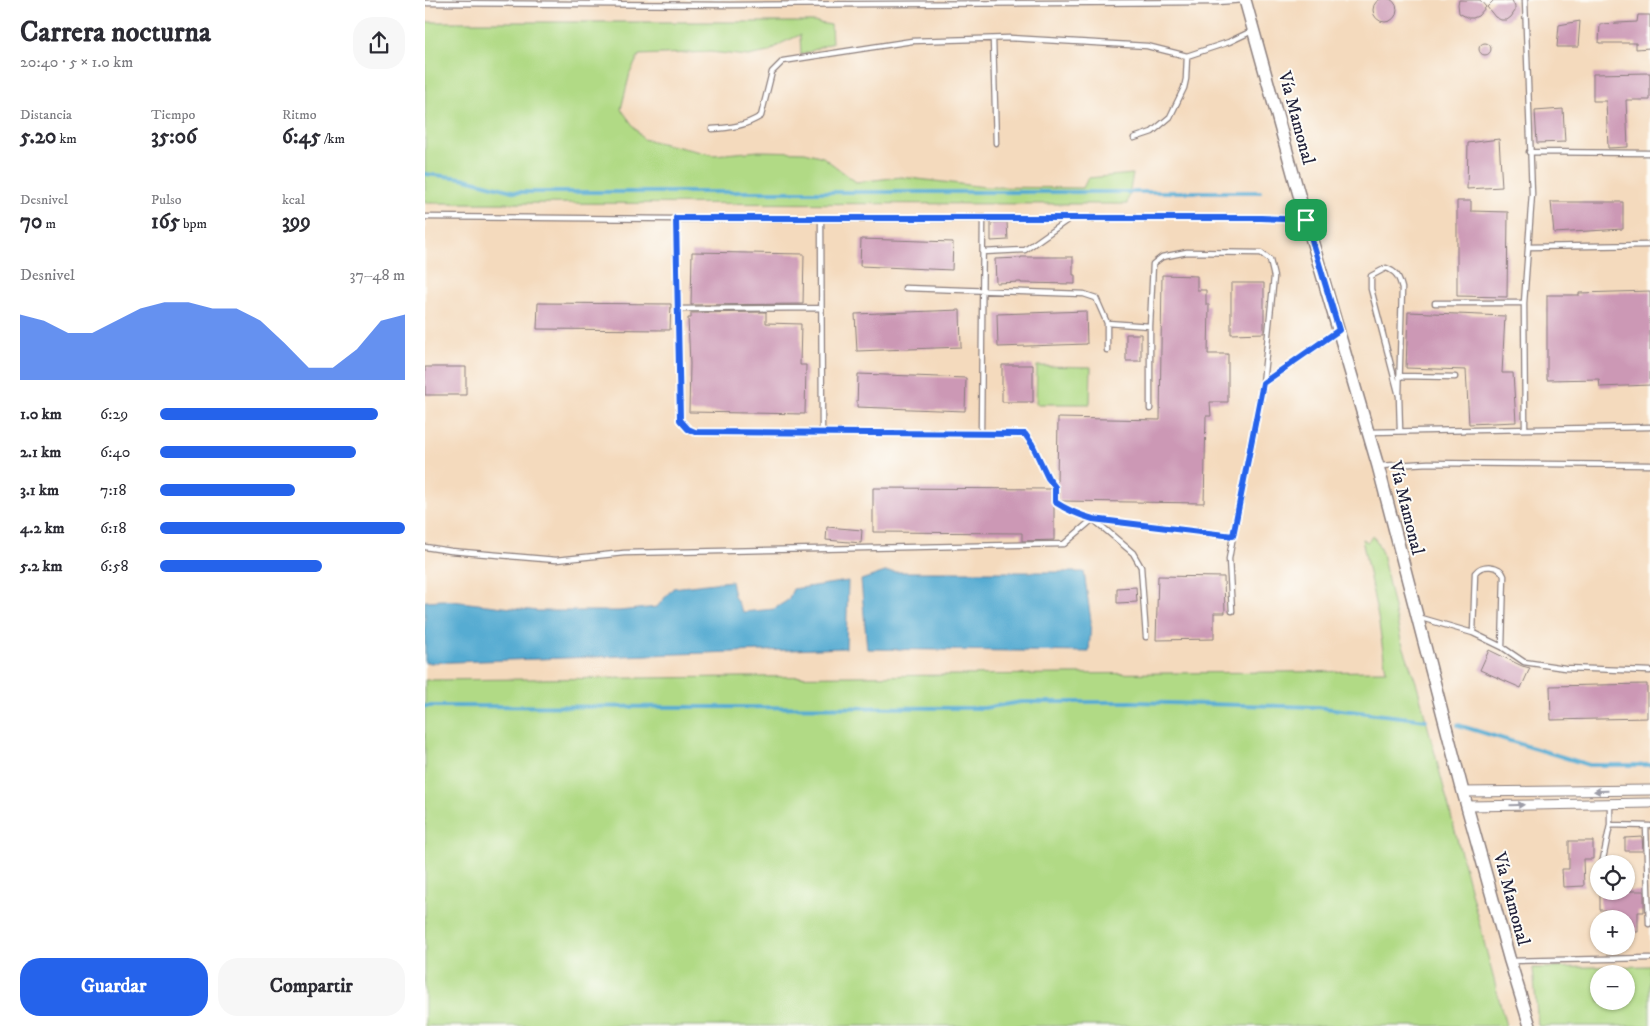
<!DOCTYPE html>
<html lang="es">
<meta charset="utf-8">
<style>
:root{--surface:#fff;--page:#f7f7f7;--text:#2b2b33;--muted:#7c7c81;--accent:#2563eb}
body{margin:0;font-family:"IM FELL DW Pica",serif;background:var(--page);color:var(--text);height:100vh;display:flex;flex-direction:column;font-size:19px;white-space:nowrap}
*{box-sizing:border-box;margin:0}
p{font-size:16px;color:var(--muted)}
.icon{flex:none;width:28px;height:28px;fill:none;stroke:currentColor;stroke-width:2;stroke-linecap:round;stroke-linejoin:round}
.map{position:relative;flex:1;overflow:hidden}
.details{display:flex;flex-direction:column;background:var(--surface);width:425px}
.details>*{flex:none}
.tools{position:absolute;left:1165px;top:855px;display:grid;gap:10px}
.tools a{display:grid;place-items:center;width:45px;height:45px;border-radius:50%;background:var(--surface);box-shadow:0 1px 4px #0004;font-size:25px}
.pin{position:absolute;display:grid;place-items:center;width:42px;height:42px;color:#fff;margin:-21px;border-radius:10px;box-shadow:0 2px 8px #0006}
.round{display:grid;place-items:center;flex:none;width:52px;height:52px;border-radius:20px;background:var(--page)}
.summary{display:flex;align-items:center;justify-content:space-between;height:85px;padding:0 20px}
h1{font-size:28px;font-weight:700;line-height:38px}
.stats{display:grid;grid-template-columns:repeat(3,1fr);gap:8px;height:85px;padding:5px 20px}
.stats div{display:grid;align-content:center}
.stats b{font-size:21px;font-weight:700}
.stats small{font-size:14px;font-weight:400}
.stats p{font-size:14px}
.chart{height:140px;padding:10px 20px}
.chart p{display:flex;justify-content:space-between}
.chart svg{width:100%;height:90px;margin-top:5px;fill:var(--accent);opacity:.7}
.button{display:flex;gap:10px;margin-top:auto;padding:10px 20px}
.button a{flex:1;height:58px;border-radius:20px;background:var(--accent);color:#fff;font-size:20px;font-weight:700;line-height:58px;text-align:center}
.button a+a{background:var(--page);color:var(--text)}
ul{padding:0 20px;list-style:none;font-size:16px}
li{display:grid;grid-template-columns:80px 60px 1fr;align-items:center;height:38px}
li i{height:12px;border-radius:6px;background:var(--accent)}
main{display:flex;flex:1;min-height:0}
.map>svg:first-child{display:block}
</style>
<main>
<section class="details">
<div class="summary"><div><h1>Carrera nocturna</h1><p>20:40 · 5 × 1.0 km</p></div><a class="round"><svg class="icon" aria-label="share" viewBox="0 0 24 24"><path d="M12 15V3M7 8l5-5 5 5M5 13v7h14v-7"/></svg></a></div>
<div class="stats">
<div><p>Distancia</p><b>5.20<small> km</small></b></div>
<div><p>Tiempo</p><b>35:06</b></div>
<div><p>Ritmo</p><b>6:45<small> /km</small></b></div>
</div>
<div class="stats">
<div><p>Desnivel</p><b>70<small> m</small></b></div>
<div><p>Pulso</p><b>165<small> bpm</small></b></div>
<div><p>kcal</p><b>399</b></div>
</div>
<div class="chart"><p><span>Desnivel</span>37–48 m</p>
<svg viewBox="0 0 160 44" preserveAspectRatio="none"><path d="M0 44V12L10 15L20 21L30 21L40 15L50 9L60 6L70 6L80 9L90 9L100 15L110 26L120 38L130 38L140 29L150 15L160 12V44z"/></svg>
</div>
<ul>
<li><b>1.0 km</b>6:29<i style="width:89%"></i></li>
<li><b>2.1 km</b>6:40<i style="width:80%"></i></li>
<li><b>3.1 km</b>7:18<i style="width:55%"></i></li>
<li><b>4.2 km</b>6:18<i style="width:100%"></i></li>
<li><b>5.2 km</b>6:58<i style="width:66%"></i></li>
</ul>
<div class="button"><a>Guardar</a><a>Compartir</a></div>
</section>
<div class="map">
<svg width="1225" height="1026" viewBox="0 0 1225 1026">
<rect width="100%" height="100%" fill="#fdfcf7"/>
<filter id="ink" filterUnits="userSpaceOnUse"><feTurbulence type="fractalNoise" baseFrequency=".02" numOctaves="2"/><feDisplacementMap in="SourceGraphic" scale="10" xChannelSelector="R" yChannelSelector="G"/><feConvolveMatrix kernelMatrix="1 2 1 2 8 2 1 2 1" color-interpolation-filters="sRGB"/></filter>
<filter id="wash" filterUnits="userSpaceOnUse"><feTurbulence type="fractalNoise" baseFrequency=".0096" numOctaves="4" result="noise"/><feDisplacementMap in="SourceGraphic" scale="20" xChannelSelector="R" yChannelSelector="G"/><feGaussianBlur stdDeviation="1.12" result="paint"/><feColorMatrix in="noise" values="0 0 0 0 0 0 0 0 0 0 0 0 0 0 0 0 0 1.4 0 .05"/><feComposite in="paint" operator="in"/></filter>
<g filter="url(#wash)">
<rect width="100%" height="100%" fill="#f4dabd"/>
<!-- grass -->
<path fill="#b1da85" stroke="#6a7e60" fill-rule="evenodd" d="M0 22H388L406 25 407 43 376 55 375 35 357 43 343 52 323 56 285 52 214 55 205 73 196 109 218 139 289 155 334 151 380 152 398 157 431 182 476 177 560 187 658 188 663 178 708 174 702 204 0 203Z
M612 366 666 367 665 404H611Z
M948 535 957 553 976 640 992 685 1081 1026H0V680L961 671 953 617 937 539 943 542Z
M1225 966V1026H1113L1108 968ZM1174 974H1201V1001H1174Z"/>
<!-- water -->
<path fill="#56acd2" stroke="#3c6786" d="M460 572H659L666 621 664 652 442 649 436 580Z
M306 581 309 596 318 612 349 609 363 600 368 589 423 581 421 648 0 663V601L18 600 113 611H194L232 607 248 588Z"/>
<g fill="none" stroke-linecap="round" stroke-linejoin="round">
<!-- stream -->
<path stroke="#56acd2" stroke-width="4" d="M0 174 37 178 91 192H835
M0 706 559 708 596 702H708L891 707 1001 720
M1033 725 1164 765H1225"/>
</g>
<g id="blocks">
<!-- building -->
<path fill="#cc98b5" d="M948 10a12 12 0 1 1 24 0a12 12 0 1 1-24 0Z
M1034 0H1055L1061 7 1053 16 1048 18H1043L1034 13 1033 4Z
M1069 0H1087L1090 7V11L1086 17 1082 20H1076L1070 17 1062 7Z
M1213 15H1225V48L1211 49V43H1174L1175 24 1212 22Z
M1155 21 1153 47H1132L1134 25Z
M1054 49a6 6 0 1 1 12 0a6 6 0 1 1-12 0Z
M1225 73V100H1201L1203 147 1183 148 1181 101H1168V74Z
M1138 109 1140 142 1112 143 1110 111Z
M1074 139 1077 187 1042 189 1043 143Z
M1032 201H1046V211L1083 212 1082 297 1032 296Z
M1126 202H1198V229L1129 233Z
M582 222 583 240 566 241V223Z
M436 239 528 242 527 270 435 266Z
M267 252 379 254 378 304 266 305Z
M596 257H648V275H650V284L596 283V282L571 283 570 259 596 258Z
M737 275 772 276V290H781V305H784L783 354H803V402H785L786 416H781L779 503 636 501 634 500V487L632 483 633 418 735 420Z
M806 283H839V333L806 334Z
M1225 291V385L1175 387 1174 379 1122 380V295H1154V293Z
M113 303 246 304 245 330 112 329Z
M535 310 536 347 432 351 430 314Z
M661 311 662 344 573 347 572 314Z
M341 312V323L376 324 375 365H381L380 414 264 412 265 364 263 318H266V313Z
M983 312 1080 316 1077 373H1088L1091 422 1044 424 1041 370 981 368Z
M701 334H716V361H701Z
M577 365H608V402H577Z
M0 367H41V395H0Z
M433 374 541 378 540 411 432 407Z
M448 488 626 489V502L629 506V540L597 541V533L448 532Z
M402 527 437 530 436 543 401 540Z
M733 576 799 577 800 613H789V639L731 640Z
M711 587 712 602 692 603V588Z
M1064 650 1097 666 1105 668 1096 688 1055 670Z
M1222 684V718L1126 720 1125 686Z
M1217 837 1218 851H1200V838Z
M1144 841H1168V859H1158L1159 886 1138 887 1137 869H1144Z
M1175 891H1219V912H1213V932H1201V919H1187V910H1175Z"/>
</g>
</g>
<g filter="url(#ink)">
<use href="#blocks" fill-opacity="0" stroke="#8b7e7c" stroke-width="1"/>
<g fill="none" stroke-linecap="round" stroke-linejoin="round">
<!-- service casing -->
<g stroke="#8b7e7c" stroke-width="7">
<path id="service" d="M1100 0 1107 194 1099 303 1100 429
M0 3 305 5 792 2 819 0
M568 39 571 143
M287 129C305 128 320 126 336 116L347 72 358 61 487 41 584 38 722 46 762 56
M709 138 727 132 745 117 759 88 761 79 762 56 804 42 827 31
M1104 152 1225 153
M0 217 251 219 836 218 880 220
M396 218 397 433
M251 219 255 419 263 429 270 432 600 434 607 444 623 478 630 487V502L654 515 668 519 808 536 838 383 849 277 845 260 836 253 762 252 737 257 728 264 725 326V409
M1103 247 1225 245
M558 252 600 250 644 219
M480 288 659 294 671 298 682 323 725 326
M1010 303H1099
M253 309 396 308
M682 323V350
M974 376 1030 377
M838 383 913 331
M974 396 977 288C974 277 972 272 961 268L946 276V289L974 396 975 430
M944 432 1225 427
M556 434 558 218
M954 466 1003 463 1225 465
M0 547 26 551 131 560 199 553 639 544 668 519 708 553 716 567 721 637
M807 611 804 559 808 536
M993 617 1048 633 1077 647 1099 662 1140 668 1225 671
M1048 633 1050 573C1056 564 1075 564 1079 576L1077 647
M1185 803V825L1225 826
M1221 826 1224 924
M1177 864 1185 825
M1086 961 1225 958"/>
</g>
<!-- minor casing -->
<g stroke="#8b7e7c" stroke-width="11">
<path id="minor" d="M1038 792 1225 790
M1043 806 1225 803"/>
</g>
<!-- tertiary casing -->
<g stroke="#8b7e7c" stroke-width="14">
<path id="tertiary" d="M820 0 881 220 953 466 1038 792 1085 961 1105 1026"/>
</g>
<!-- service -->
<use href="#service" stroke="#fff" stroke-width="4.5"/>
<!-- minor -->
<use href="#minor" stroke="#fff" stroke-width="9"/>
<!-- tertiary -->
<use href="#tertiary" stroke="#fff" stroke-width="11"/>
</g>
<!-- one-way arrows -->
<defs><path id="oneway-solid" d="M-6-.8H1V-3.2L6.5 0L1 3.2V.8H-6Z" transform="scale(1.25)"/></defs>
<g fill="#9c9ca7">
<use href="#oneway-solid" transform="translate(1176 791) rotate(179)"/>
<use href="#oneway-solid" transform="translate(1092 805) rotate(-1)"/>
</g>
</g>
<g fill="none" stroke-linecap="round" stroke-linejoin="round" filter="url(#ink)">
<!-- route casing -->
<g stroke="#fff" stroke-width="10">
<path id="route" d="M251 218H836L881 220 914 330 838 383 808 536 668 519C654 515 642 510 630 502V487L623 478 607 444 600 434 270 432 263 429 255 420Z"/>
</g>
<!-- route -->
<use href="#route" stroke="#2563eb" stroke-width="6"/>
</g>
<g text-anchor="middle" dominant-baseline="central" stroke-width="4" stroke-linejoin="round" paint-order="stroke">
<!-- street labels -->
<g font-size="18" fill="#22223b" stroke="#fdfcf7">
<text transform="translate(871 118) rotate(75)">Vía Mamonal</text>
<text transform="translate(981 508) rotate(76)">Vía Mamonal</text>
<text transform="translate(1086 899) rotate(75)">Vía Mamonal</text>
</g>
</g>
</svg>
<div class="tools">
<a><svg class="icon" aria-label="locate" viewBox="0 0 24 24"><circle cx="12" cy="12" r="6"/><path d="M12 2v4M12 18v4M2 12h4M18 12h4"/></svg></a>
<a>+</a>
<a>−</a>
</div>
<div class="pin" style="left:881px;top:220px;background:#1e9e55"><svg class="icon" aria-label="arrive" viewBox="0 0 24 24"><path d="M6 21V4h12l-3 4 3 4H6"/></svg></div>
</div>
</main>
